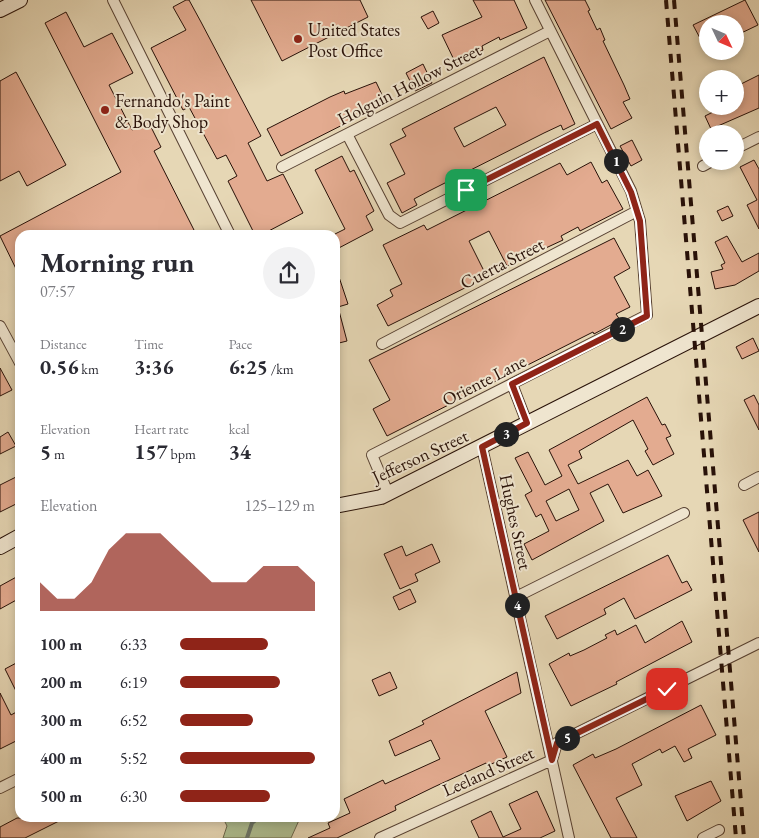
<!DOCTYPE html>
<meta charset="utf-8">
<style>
:root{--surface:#fff;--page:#f2f2f3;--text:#2b2b33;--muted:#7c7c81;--accent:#8f2418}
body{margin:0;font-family:"EB Garamond",serif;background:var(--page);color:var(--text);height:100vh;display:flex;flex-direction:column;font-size:19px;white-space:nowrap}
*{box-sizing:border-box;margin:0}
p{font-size:16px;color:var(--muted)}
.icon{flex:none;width:28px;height:28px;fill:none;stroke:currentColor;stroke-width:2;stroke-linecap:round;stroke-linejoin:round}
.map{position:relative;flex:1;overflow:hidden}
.details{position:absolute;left:15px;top:230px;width:325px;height:592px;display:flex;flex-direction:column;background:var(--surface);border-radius:15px;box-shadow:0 2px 8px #0003}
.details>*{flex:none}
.needle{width:32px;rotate:134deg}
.fabs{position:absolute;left:699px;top:15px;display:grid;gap:10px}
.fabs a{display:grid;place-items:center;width:45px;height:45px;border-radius:50%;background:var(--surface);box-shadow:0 2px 8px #0003;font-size:25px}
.pin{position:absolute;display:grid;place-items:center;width:42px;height:42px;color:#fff;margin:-21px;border-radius:10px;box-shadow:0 2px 8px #0006}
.km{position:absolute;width:25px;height:25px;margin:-12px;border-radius:50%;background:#222;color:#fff;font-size:14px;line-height:25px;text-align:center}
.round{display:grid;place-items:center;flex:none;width:52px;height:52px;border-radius:26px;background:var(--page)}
.overview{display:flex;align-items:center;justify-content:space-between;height:85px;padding:0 25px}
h1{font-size:28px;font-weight:700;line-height:38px}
.stats{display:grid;grid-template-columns:repeat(3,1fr);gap:8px;height:85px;padding:5px 25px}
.stats div{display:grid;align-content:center}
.stats b{font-size:21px;font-weight:700}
.stats small{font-size:14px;font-weight:400}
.stats p{font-size:14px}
.chart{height:140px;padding:10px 25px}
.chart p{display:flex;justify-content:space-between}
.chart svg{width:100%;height:90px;margin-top:5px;fill:var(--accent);opacity:.7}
ul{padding:0 25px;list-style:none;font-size:16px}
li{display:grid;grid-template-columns:80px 60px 1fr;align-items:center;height:38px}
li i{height:12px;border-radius:6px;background:var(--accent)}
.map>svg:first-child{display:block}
</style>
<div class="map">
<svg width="759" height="838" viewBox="0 0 759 838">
<rect width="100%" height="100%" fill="#e6d7b5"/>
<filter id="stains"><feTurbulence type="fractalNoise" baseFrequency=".004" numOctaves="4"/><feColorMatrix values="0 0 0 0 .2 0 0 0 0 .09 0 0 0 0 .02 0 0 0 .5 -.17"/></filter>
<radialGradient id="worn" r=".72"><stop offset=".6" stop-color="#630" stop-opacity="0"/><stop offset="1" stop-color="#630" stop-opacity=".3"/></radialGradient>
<!-- green -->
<path fill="#aebf92" stroke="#6b684d" d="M223 818H300L291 838H223L227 826Z"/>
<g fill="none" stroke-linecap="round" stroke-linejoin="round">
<!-- stream -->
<path stroke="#6a766a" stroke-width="4" d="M247 838 252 823 258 818"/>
</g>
<!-- building -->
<path fill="#e3ab90" stroke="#281108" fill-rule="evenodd" d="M186 0H189L201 22 261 136 248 143 267 181 283 174 303 213 261 235H255L228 181 237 176 226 155 217 159 189 107 183 110 151 48 186 30 173 7Z
M251 0H360L368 17 282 61Z
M473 0H514L527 28 500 40 499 37 482 46 483 50 456 64 442 35 482 17Z
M545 0H585L590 10 588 11 597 30 600 28 605 40 603 41 624 85 630 99 623 102 632 118 611 129Z
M745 0 758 25 735 36V24H708V53L693 25Z
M433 11 439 23 428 29 421 17Z
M66 12 84 47 112 33 133 73 109 85 132 130 148 121 161 147 154 151 194 230 183 235H20V277L0 236 121 172 45 23Z
M544 57 575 124 563 130 561 125 544 133 429 191 414 199 417 205 402 213 387 183 405 174 390 144 406 136 402 129ZM496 107 506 125 464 147 454 128Z
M423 64 432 83 415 91 406 73Z
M16 72 66 165 27 186 19 171 0 181V81Z
M759 75V108L711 129 705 116 725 106H735V90L740 87 739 85Z
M376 82 386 103 281 156 267 129 330 97 344 91 345 94Z
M632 140 642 160 631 166 620 146Z
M342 156 350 172 354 170 374 211 366 216 373 230 335 250V234L345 229 315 170Z
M754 160 759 169V229L747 205 757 200 740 167Z
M591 162 602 183 607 180 623 209 580 231 578 227 561 236 563 240 507 266 489 231 469 241 487 277 388 326 377 305 393 296 390 290 402 284 383 245 424 225 427 230 556 165 560 163 567 175Z
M728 206 733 216 722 221 717 211Z
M727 236 742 262 759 253V271L735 285 715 289 711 272 723 269 721 265 725 263 715 242Z
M614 238 630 268 614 277 630 307 616 314 620 320 594 334 593 332 387 436 373 409 390 400 369 360Z
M337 271 348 304 338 307 347 341 335 344V272Z
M753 338 759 351 742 359 736 347Z
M0 368 12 390 0 396Z
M754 395 759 405V430L744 400Z
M647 397 662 425 665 424 671 436 666 438 674 454 653 465 645 451 648 449 633 420 579 451 582 458 568 465 578 484 628 460 637 476 648 470 662 496 623 513 608 484 590 493 604 521 532 560 524 544 549 531 541 514 536 517 525 495 532 491 515 458 528 452 545 485 562 476 549 450ZM569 489 579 510 556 521 546 501Z
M8 432 16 446 0 454V437Z
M20 475V502L0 512V485Z
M759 512V552L743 520Z
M432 544 440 562 415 574 418 581 400 589 384 554 402 546 406 556Z
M668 555 682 583 687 581 692 590 635 619 624 598 604 609 606 614 557 639 545 616Z
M20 575V598L0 609V586Z
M410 589 416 602 399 610 393 597Z
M682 621 692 642 616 682 617 684 571 706 549 664 569 653 570 656 584 650 607 638 605 635 615 630 617 635 636 625 645 643Z
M20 661V699L5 669Z
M390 672 397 688 379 696 372 680Z
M517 672 521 693 485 711 507 757 487 766 486 763 434 787 395 806 396 810 337 838H308L330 828 328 823 350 813 344 799 383 780 385 784 440 759 431 740 395 756 389 741 424 724 422 721Z
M0 693 11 715 20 710V739L0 749Z
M701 705 716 735 688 749 692 758 684 762 675 746 662 753 660 749 632 764 642 785 616 798 637 838H611L573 765 593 754 595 758 616 749Z
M711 781 721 801 687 821 675 796Z
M537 791 555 831 540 838H479L471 821 491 811 503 837 521 829 509 804Z
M17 818H65L25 838H0V827Z"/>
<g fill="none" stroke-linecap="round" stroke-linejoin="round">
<!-- street casing -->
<g stroke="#584233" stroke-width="12">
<path id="street" d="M113 0 230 235
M347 134 389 215 400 223 597 124
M735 149 759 137
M703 166 712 161
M282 167 550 31
M0 326 20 363
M382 344 637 211
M512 384 527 423
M482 447 569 838
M744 485 759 477
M388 493 372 455 647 315 640 221 631 191 535 0
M516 597 684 513
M0 788 20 778
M380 838 552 760 557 743 759 643
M703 838 719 830"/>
</g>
<!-- secondary casing -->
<g stroke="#281108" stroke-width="16">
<path id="secondary" d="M0 10 20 0
M335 506 381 497 759 306
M0 547 20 536"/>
</g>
<!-- street -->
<use href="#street" stroke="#efe5cf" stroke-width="10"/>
<!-- secondary -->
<use href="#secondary" stroke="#efe5cf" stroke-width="14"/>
<!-- rail -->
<path stroke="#281108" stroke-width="4" stroke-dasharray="9 9" stroke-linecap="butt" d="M666 0 736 838
M674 0 744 838"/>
</g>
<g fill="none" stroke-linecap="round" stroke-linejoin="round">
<!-- route casing -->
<g stroke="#fff" stroke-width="10">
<path id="route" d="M466 190 597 124 631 192 640 221 647 316 512 384 527 423 482 447 552 760 557 743 667 689"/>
</g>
<!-- route -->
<use href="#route" stroke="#8f2418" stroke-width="6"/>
</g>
<!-- markers -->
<g fill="#8f2418" stroke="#efe5cf" stroke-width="2">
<circle cx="298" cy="39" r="5"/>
<circle cx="105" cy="110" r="5"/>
</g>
<g text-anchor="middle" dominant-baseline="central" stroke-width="4" stroke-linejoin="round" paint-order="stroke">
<!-- poi labels -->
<g font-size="18" fill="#281108" stroke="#efe5cf" text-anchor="start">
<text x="308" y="29">United States<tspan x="308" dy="21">Post Office</tspan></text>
<text x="115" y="100">Fernando's Paint<tspan x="115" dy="21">&amp; Body Shop</tspan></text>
</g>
<!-- street labels -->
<g font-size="18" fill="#281108" stroke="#efe5cf">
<text transform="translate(409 84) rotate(-27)">Holguin Hollow Street</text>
<text transform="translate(502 263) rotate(-27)">Cuerta Street</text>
<text transform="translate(484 380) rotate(-27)">Oriente Lane</text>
<text transform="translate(420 456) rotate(-25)">Jefferson Street</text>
<text transform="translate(516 522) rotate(78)">Hughes Street</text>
<text transform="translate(488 771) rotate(-24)">Leeland Street</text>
</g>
</g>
<rect width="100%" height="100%" filter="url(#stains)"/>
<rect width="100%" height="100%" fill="url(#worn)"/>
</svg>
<div class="fabs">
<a><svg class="needle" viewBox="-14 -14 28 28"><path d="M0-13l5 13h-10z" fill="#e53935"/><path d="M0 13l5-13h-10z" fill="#7c7c81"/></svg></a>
<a>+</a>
<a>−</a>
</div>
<div class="pin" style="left:466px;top:190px;background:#1e9e55"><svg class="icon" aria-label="arrive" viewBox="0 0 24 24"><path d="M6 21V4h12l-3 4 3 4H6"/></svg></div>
<div class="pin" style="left:667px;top:689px;background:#d93025"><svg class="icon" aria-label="check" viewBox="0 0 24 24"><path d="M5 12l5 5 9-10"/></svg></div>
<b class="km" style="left:616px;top:161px">1</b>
<b class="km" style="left:622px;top:329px">2</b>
<b class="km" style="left:506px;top:434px">3</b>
<b class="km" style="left:517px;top:605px">4</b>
<b class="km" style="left:567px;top:738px">5</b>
<section class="details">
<div class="overview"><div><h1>Morning run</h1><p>07:57</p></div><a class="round"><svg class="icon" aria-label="share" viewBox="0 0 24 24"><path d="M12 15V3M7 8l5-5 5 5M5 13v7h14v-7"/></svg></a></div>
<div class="stats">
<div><p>Distance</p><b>0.56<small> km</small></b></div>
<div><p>Time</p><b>3:36</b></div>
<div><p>Pace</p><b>6:25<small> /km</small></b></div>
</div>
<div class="stats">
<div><p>Elevation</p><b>5<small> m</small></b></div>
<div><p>Heart rate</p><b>157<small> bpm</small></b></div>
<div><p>kcal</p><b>34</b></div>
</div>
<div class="chart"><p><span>Elevation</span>125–129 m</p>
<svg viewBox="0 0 160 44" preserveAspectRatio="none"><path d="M0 44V30L10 38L20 38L30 30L40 14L50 6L60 6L70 6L80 14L90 22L100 30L110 30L120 30L130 22L140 22L150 22L160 30V44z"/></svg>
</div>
<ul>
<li><b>100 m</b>6:33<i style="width:65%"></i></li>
<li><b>200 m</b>6:19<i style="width:74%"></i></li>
<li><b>300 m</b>6:52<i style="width:54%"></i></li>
<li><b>400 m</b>5:52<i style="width:100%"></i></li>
<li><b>500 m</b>6:30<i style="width:67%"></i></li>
</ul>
</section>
</div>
